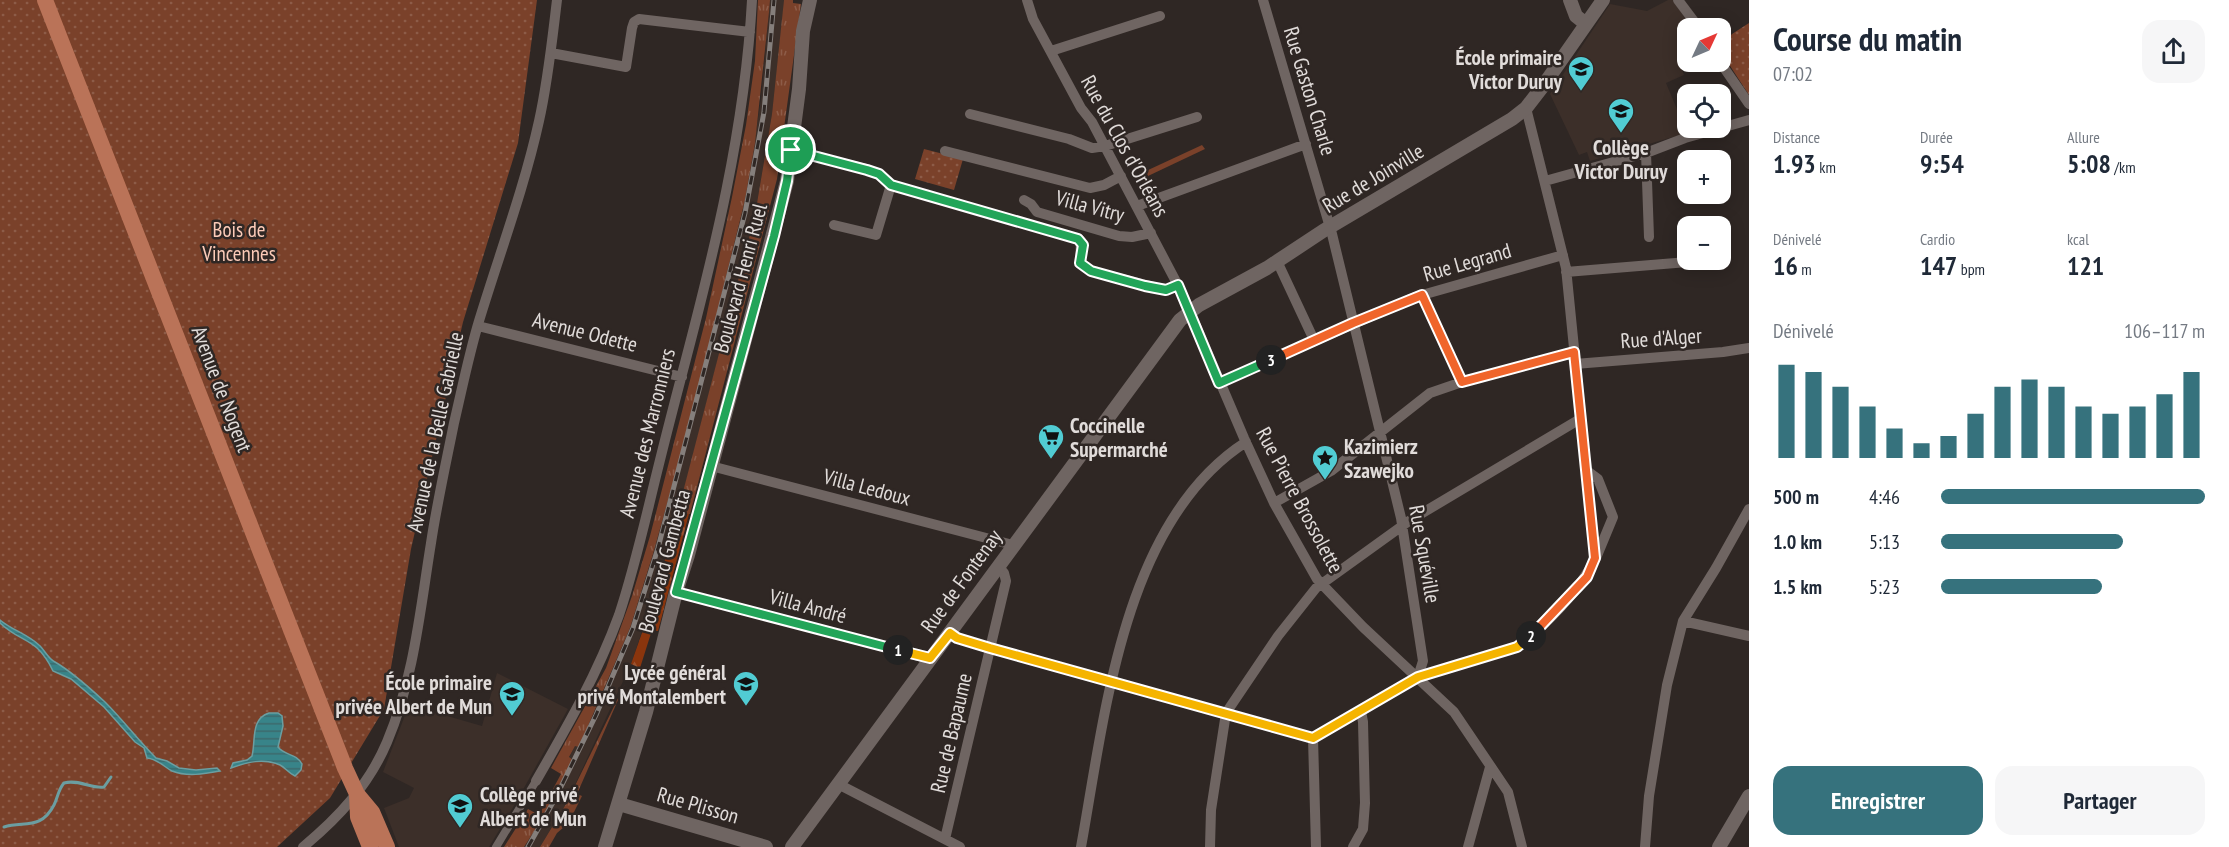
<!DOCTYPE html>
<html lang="fr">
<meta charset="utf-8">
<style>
:root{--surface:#fff;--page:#f6f6f7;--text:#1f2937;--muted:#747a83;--accent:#36727d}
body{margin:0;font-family:"PT Sans Narrow",sans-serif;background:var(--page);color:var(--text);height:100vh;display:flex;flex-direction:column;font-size:22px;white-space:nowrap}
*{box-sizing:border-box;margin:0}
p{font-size:20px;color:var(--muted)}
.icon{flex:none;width:33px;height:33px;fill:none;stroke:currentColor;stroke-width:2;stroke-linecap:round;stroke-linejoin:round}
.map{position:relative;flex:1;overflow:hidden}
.side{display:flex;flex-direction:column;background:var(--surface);width:480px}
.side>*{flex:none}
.needle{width:39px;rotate:46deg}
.tools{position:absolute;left:1677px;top:18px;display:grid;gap:12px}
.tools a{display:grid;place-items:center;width:54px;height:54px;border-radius:12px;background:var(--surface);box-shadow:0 3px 15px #0003;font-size:30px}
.pin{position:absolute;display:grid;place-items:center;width:51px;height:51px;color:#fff;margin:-26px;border:3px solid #fff;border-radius:50%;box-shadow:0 2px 6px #0007}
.km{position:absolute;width:30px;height:30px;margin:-15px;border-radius:50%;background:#222;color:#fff;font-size:16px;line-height:30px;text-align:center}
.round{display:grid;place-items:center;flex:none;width:63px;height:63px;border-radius:18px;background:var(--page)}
.headline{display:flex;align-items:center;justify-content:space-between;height:102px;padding:0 24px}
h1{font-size:33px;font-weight:700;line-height:45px}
.figures{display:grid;grid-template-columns:repeat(3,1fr);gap:9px;height:102px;padding:6px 24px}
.figures div{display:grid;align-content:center}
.figures b{font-size:26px;font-weight:700}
.figures small{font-size:16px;font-weight:400}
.figures p{font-size:16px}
.chart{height:168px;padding:12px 24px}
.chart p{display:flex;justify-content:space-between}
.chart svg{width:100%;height:108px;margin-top:6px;stroke:var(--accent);stroke-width:6}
.cta{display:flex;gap:12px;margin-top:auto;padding:12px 24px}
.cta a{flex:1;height:69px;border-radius:18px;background:var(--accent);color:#fff;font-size:24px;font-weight:700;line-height:69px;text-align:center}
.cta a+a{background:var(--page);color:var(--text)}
ul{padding:0 24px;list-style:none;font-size:20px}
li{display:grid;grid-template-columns:96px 72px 1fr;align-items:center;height:45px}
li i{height:15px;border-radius:8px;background:var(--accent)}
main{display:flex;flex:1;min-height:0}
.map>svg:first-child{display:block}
</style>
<main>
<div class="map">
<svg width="1749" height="847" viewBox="0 0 1749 847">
<defs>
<pattern id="grass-tufts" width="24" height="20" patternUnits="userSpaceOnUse" patternTransform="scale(1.5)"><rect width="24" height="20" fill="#7a412a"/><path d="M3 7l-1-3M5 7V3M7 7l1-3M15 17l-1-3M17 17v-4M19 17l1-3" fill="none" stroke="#8d5c48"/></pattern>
<pattern id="forest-firs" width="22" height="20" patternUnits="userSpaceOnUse" patternTransform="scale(1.5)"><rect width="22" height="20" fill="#8a350d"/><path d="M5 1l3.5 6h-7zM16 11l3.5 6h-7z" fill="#9a5230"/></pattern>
<pattern id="park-dots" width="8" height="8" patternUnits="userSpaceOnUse" patternTransform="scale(1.5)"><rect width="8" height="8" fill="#7a412a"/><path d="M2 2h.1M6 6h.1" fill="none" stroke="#8d5c48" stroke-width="1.8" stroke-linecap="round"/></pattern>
<pattern id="water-rules" width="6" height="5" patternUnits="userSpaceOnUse" patternTransform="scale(1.5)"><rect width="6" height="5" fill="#388489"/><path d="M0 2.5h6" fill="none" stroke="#3d6a6c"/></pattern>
</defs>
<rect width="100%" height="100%" fill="#2f2724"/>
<!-- built -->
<path fill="#3c2f29" d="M770 0H784L783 13 772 114 755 215 667 556 631 664 566 804 540 847H524L540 822 572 760 569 758 575 745 579 747 607 685 642 592 653 554 691 418 745 200 761 99Z
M1668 0H1673L1692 28H1688L1687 58 1679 62 1684 75 1666 83 1687 133 1590 161 1587 152 1579 155 1550 94 1610 4 1647 11Z
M497 673 568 709 515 804 489 847H399L384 808 409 798 414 788 383 772 409 705 482 726Z"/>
<!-- grass -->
<path fill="url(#grass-tufts)" d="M758 0H770L769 12 755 143 745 200 691 418 653 554 630 628 579 747 575 746 569 757 573 760 540 822 524 847H504L528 809 539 815 561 774 551 768 606 668 632 596 650 536 706 318 732 197 746 125 755 61Z
M784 0H793V3L801 4 777 179 690 514 677 515 755 215 772 114Z
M625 684 577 794 582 796 566 828 564 827 557 833 549 847H540L566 804Z"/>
<!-- forest -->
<path fill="url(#forest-firs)" d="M689 514 658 631 652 630 640 668 631 664 656 593 677 515Z"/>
<!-- park -->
<path fill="url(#park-dots)" d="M0 0H537L518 143 463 322 411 549 384 709 330 798 277 847H0Z
M1749 23V95L1721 52V47L1732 34Z
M924 149 963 159 954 190 915 179Z"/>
<!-- pitch -->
<path fill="#7a412a" d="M1202 145 1205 149 1148 176 1146 171Z"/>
<!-- water -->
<path fill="url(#water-rules)" stroke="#6b9ea1" stroke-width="1.5" d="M0 620C12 630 27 634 39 645 44 649 48 659 55 662 69 670 92 690 105 702 123 720 138 740 156 758L167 761 179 768 196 770 217 768 220 771C204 774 187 777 172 771 164 767 158 759 147 758L144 748 135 742 104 707 71 679 53 671C36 636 22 644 0 623Z
M269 713H278L282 716 283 726 278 747C285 756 296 753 302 764L301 770 295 776C288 773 286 768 280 765 263 758 248 762 231 768L233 763 247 760 252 756C256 741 250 719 269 713Z"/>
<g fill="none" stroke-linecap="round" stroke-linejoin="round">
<!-- stream -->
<path stroke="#6b9ea1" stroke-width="3" d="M4 827C25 821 41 830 54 805 58 797 58 790 64 783 79 779 91 789 104 787L111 777"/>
<!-- pedestrian -->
<path stroke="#6f6562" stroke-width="8" d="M496 847 536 781"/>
<!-- minor -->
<path stroke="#6f6562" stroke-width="10" d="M1027 0 1033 19 1081 108 1092 122 1182 293 1244 438 1274 503 1317 579 1363 627 1454 712 1508 792 1522 847
M1263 0 1332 234 1401 518 1423 661 1418 677
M1678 0 1699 28
M1051 51 1160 16
M551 53 626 67 632 28 634 22 639 19 750 32
M1720 62 1749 104
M970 114 1069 139 1092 148 1105 146 1197 117
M791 151 867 169 879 174 891 185
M945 151 1090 188 1104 185 1121 176
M1646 153 1649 237
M1545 181 1646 153 1685 138 1749 120
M1024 200 1031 204 1037 212 1119 236 1132 237 1151 233
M1137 206 1306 144
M834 225 876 235 891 185 1078 239 1081 241 1080 263 1091 271 1166 290 1178 285
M1277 261 1314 340
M1566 272 1712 260
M1422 295 1462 382
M478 326 682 377
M1575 364 1723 352 1749 348
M1219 383 1415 297 1563 255
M711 466 1013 545
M1586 470 1598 479 1613 517 1596 558
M1274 503 1331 471 1430 393 1462 382 1574 352
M676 592 930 659
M1683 621 1749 636
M950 633 957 638 989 648 1313 738 1418 677 1517 647C1546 625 1580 591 1595 558L1566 268 1526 108
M1313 738 1316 847
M536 781C567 727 598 673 619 615 631 579 640 542 649 505 659 463 670 420 681 378 714 253 745 129 752 0
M838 784 960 847
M945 839 1006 581 1004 573 998 566
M303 847C338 818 369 785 387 742 414 678 420 611 431 543 437 503 446 463 454 423 462 389 469 354 479 321 499 255 524 189 539 121 548 81 552 41 557 0
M1081 847C1105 715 1123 521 1246 442
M1210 847 1211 810 1226 713 1278 636 1316 588 1409 521 1580 419
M1353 847 1363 829 1365 803 1363 722 1361 711
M1468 847 1490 767
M1645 847 1649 796 1667 685 1683 621 1716 568 1749 509"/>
<!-- tertiary -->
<path stroke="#6f6562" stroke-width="14" d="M1570 0 1576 16 1586 24
M619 804 766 847
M605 847 646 712 676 592 688 555 787 181 799 89 803 31 810 0
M792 847 1180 320 1199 305 1267 268 1323 231 1512 119 1526 108 1543 86 1603 0
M1719 847 1749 796"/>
<!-- primary -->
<path stroke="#ba7358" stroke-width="16" d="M45 0 345 768 357 794 372 812 387 847
M357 794 358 817 370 847"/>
<!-- rail casing -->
<g stroke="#857f7c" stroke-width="5">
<path id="rail" d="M528 847 556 797 596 715 633 628 658 548 745 213 764 112 774 0"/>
</g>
<!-- rail -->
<use href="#rail" stroke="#2f2724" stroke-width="3" stroke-dasharray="9" stroke-linecap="butt"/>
</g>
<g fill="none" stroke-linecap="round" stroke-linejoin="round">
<!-- split-1 casing -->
<g stroke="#fff" stroke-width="12">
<path id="split-1" d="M791 150 787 181 774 236 676 592 898 650"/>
</g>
<!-- split-2 casing -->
<g stroke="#fff" stroke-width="12">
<path id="split-2" d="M898 650 930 658 950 633 957 638 990 648 1313 738 1418 677 1517 647 1531 636"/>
</g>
<!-- split-3 casing -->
<g stroke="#fff" stroke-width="12">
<path id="split-3" d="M1271 360 1353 323 1422 295 1462 382 1574 352 1595 558 1587 577 1531 636"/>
</g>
<!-- split-4 casing -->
<g stroke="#fff" stroke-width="12">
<path id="split-4" d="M791 150 867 170 879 174 891 185 1078 239 1083 245 1080 263 1091 271 1145 286 1166 290 1178 285 1219 383 1271 360"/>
</g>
<!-- split-1 -->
<use href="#split-1" stroke="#22a559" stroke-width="8"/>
<!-- split-2 -->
<use href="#split-2" stroke="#f5b400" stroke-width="8"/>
<!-- split-3 -->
<use href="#split-3" stroke="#f0652b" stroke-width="8"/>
<!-- split-4 -->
<use href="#split-4" stroke="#22a559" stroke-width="8"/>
</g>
<!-- icons -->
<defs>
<g id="school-pin" transform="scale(1.35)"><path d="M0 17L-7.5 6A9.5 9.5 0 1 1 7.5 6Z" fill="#51ccd3" stroke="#2f2724"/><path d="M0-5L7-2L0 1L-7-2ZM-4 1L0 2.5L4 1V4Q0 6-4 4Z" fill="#111"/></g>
<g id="supermarket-pin" transform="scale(1.35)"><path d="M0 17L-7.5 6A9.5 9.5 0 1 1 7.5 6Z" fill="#51ccd3" stroke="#2f2724"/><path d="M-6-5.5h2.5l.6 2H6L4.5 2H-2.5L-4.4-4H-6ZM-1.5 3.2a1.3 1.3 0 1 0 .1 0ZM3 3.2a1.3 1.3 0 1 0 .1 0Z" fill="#111"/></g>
<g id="sight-pin" transform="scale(1.35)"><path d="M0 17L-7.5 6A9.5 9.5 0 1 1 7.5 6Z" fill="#51ccd3" stroke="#2f2724"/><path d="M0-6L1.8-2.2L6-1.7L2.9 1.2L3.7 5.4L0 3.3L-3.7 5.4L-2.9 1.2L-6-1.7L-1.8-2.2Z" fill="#111"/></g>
</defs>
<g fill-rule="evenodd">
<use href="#school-pin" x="1581" y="69"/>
<use href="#school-pin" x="1621" y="111"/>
<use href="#supermarket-pin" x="1051" y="437"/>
<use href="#sight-pin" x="1325" y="458"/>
<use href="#school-pin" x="746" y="684"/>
<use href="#school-pin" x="512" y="694"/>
<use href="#school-pin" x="460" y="806"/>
</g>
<g text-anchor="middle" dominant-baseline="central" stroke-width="5" stroke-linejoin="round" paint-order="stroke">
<!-- poi labels -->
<g font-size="21" font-weight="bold" fill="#e1dcda" stroke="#2f2724" text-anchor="end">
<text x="1562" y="57">École primaire<tspan x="1562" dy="24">Victor Duruy</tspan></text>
<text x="1621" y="147" text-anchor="middle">Collège<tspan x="1621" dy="24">Victor Duruy</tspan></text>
<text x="1070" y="425" text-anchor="start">Coccinelle<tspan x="1070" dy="24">Supermarché</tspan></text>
<text x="1344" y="446" text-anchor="start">Kazimierz<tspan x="1344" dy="24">Szawejko</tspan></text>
<text x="726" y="672">Lycée général<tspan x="726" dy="24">privé Montalembert</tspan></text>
<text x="492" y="682">École primaire<tspan x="492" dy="24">privée Albert de Mun</tspan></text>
<text x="480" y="794" text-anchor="start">Collège privé<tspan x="480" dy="24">Albert de Mun</tspan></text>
</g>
<!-- street labels -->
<g font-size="21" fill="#e1dcda" stroke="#2f2724">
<text transform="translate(1310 91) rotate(73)">Rue Gaston Charle</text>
<text transform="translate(1125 146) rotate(61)">Rue du Clos d'Orléans</text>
<text transform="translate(1373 178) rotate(-31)">Rue de Joinville</text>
<text transform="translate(1090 206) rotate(15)">Villa Vitry</text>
<text transform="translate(1467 262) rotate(-16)">Rue Legrand</text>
<text transform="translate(740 278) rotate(-75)">Boulevard Henri Ruel</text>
<text transform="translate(585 332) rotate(14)">Avenue Odette</text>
<text transform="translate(1661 338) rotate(-4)">Rue d'Alger</text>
<text transform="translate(222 389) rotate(69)">Avenue de Nogent</text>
<text transform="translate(435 432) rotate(-78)">Avenue de la Belle Gabrielle</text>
<text transform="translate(647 433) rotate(-76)">Avenue des Marronniers</text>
<text transform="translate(867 487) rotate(15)">Villa Ledoux</text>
<text transform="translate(1300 500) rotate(62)">Rue Pierre Brossolette</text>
<text transform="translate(1425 554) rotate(80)">Rue Squéville</text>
<text transform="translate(664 561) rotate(-75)">Boulevard Gambetta</text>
<text transform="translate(961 581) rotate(-54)">Rue de Fontenay</text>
<text transform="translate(808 606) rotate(15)">Villa André</text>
<text transform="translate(951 733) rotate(-77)">Rue de Bapaume</text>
<text transform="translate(698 805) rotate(16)">Rue Plisson</text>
</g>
<!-- park labels -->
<g font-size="21" fill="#fccbb8" stroke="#2f2724">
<text x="239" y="229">Bois de<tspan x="239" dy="24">Vincennes</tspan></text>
</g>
</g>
</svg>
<div class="tools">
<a><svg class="needle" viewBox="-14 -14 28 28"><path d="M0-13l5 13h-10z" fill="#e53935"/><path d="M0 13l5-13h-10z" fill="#747a83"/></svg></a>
<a><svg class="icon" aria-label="locate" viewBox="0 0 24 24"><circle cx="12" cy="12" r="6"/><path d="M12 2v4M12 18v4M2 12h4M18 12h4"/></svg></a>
<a>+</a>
<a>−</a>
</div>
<div class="pin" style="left:791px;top:150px;background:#1e9e55"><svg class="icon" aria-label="arrive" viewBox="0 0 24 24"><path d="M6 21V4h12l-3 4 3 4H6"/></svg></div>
<b class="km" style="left:898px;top:650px">1</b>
<b class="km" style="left:1531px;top:636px">2</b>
<b class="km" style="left:1271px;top:360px">3</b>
</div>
<section class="side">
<div class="headline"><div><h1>Course du matin</h1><p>07:02</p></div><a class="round"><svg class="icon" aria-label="share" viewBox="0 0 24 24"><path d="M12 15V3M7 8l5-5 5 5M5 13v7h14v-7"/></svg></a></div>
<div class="figures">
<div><p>Distance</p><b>1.93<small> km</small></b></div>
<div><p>Durée</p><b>9:54</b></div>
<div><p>Allure</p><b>5:08<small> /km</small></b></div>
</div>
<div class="figures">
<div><p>Dénivelé</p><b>16<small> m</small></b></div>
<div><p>Cardio</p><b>147<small> bpm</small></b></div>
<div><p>kcal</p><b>121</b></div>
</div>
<div class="chart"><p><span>Dénivelé</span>106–117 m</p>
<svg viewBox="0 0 160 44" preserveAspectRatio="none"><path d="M5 44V6M15 44V9M25 44V15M35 44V23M45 44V32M55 44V38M65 44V35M75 44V26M85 44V15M95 44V12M105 44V15M115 44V23M125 44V26M135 44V23M145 44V18M155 44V9"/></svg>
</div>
<ul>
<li><b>500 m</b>4:46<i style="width:100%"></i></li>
<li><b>1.0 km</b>5:13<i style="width:69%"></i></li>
<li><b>1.5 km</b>5:23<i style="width:61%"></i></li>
</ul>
<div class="cta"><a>Enregistrer</a><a>Partager</a></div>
</section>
</main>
